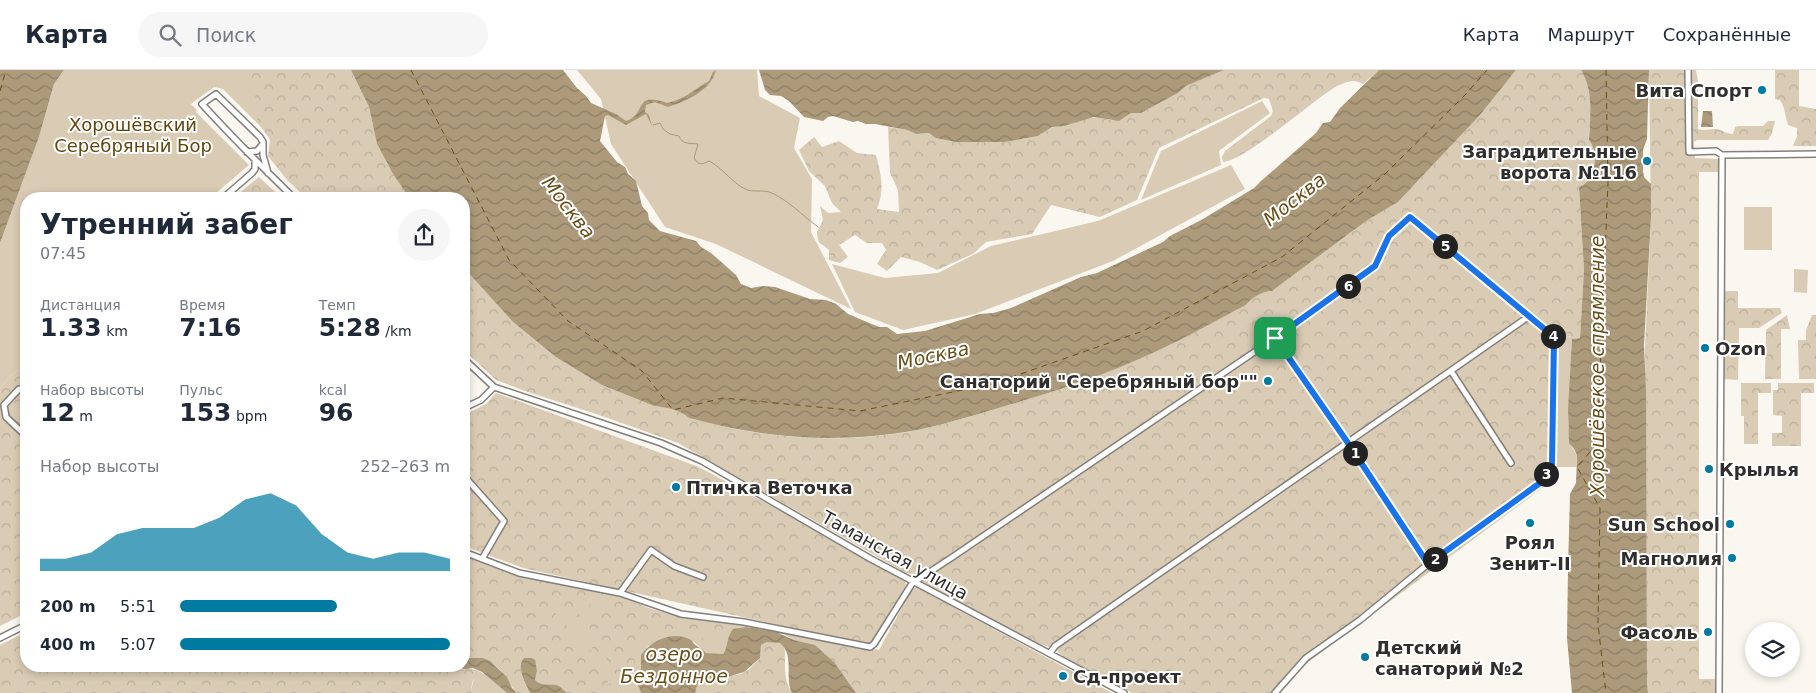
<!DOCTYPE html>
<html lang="ru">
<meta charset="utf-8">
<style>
:root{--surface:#fff;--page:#f6f6f7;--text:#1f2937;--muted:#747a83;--line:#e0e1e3;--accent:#017aa2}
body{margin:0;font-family:"DejaVu Sans",sans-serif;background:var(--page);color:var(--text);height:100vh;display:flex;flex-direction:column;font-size:19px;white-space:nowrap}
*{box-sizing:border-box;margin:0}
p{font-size:16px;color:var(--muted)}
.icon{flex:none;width:28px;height:28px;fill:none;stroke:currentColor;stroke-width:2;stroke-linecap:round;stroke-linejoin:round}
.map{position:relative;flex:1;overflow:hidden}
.details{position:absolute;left:20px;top:122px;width:450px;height:480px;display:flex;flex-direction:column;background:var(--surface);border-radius:20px;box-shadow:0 2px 8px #0003}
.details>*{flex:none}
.buttons{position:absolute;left:1745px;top:552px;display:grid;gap:10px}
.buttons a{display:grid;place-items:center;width:55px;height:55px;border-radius:50%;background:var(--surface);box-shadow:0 2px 8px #0003;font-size:25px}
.pin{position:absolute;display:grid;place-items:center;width:42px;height:42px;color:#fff;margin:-21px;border-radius:10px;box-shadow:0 2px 8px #0006}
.km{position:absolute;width:25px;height:25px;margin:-12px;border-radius:50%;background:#222;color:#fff;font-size:14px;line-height:25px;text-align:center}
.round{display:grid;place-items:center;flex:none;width:52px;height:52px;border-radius:26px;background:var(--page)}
.head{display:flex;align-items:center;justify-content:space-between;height:85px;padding:0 20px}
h1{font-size:28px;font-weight:600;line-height:38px}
.figures{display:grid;grid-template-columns:repeat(3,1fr);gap:8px;height:85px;padding:5px 20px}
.figures div{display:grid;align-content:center}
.figures b{font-size:25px;font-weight:600}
.figures small{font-size:14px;font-weight:400}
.figures p{font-size:14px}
.chart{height:140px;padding:10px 20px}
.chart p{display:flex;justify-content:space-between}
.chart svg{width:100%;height:90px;margin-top:5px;fill:var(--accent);opacity:.7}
ul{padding:0 20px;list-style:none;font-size:16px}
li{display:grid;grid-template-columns:80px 60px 1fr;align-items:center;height:38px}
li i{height:12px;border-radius:6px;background:var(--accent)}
header{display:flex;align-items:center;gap:30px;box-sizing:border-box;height:70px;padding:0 25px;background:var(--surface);border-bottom:1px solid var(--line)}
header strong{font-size:24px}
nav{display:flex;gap:28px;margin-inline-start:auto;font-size:18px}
.search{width:350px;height:45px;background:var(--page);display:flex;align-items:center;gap:12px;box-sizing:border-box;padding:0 18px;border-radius:28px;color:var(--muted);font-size:19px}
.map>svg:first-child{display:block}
</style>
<header>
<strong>Карта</strong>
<div class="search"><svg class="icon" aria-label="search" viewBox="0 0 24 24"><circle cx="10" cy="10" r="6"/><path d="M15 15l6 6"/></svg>Поиск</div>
<nav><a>Карта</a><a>Маршрут</a><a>Сохранённые</a></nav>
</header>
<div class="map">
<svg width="1816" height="623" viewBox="0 0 1816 623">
<defs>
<pattern id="forest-crowns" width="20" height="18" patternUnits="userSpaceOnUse" patternTransform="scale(1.25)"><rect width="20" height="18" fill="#d9cbb4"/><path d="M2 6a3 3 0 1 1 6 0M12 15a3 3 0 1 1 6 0" fill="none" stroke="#bbaf9b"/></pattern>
<pattern id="water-waves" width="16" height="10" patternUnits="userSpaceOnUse" patternTransform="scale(1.25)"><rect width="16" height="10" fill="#ac9a7b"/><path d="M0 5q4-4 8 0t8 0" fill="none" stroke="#8d7e65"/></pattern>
</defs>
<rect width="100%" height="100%" fill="#faf7f1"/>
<!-- green -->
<path fill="#d9cbb4" d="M64 0H278L265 61 223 19 214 17 191 34 197 40 196 42 249 95 209 129H26V294L8 308 0 319V173L39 67 54 14Z
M577 0H757L759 26 800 48 794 78 812 109 811 162 851 239 716 174 665 157 611 74 601 29Z
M1262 31 1270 43 1219 81 1221 95 1141 130 1161 81Z
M1231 95 1245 119 1113 191 975 244 903 260 855 242 832 194 885 208 938 203 991 176 1098 151Z
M1744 137H1772V180H1744Z
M1794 199 1808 200 1807 223 1794 222Z
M1558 265 1580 268 1572 269 1568 354 1571 376 1577 385 1576 397H1557Z
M520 506 620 526 648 538 682 548 753 555 848 574 856 623 834 592 815 575 794 570 783 564 746 557 737 558 723 584 706 583 694 572 678 567 660 571 648 576 641 585V604L639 618 641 623H567C558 614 553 614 541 615L552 590Z
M477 600 487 606 507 623H479L471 619Z"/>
<!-- forest -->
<path fill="url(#forest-crowns)" d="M244 0H351L369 37 377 74 393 104 410 129H307L287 110 268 86 270 70C265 61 258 55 256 45 252 23 262 19 244 0Z
M1224 0H1379L1363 14C1353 8 1347 12 1337 16 1313 30 1245 91 1223 92L1222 87 1225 81 1271 46 1273 41 1269 29 1264 28 1159 78 1137 130 1100 147 1051 135 1032 164 986 172 973 184 937 200 920 192 901 187 887 201 877 194 886 180 882 173H867L855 165 839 175 848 187 840 193 829 190V180L818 171 817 162 823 150 820 136 828 143 841 142 832 133 825 116 809 101 799 80 814 67 822 77 839 71 857 83 876 85C881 105 885 119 877 139L899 142 898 120 890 103 888 57 907 60 920 64 929 63 941 69H949L956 72H1005L1038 66 1052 57 1071 54 1084 49 1098 47 1110 50 1122 49 1131 43H1141L1178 23 1186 16Z
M1516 0H1581C1591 17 1591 33 1590 52 1590 57 1588 63 1589 67 1589 71 1592 74 1593 78 1597 93 1594 111 1579 117L1584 200 1580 268 1558 265 1557 397 1545 416 1307 593 1280 623H1132L1065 588C1054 577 1052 578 1037 573L924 514 919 505 906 503 678 373 599 345 525 321 496 310 464 280V198L512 251 602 315 654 336C665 337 681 340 689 348 766 369 839 375 918 360 946 354 974 345 1002 337 1054 322 1105 305 1155 282 1186 268 1215 251 1246 235 1251 228 1263 221 1272 221L1366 151 1398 132 1480 45Z
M1649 0H1696L1698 11V59C1704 61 1709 59 1716 59 1723 60 1726 64 1733 64L1735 57 1739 56H1763L1768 51H1775L1772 63 1768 70H1697L1694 72 1695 88 1720 89V102H1699V609H1715V623H1648L1647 614 1645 277 1651 149Z
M1775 0H1799V36L1816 39V76H1793L1797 67V58L1788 55C1785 46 1785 37 1780 30L1775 29Z
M259 107 283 129H232Z
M1723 221H1738V238H1780L1782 243 1759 258H1739L1738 310 1722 309Z
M1787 245 1790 259H1781V309H1765L1766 260Z
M1812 245H1816V309H1799L1798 270H1806V260Z
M26 294V543L0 556V319L8 308Z
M1741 313H1771V323H1758V374H1744V346H1741Z
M1778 313H1814V323H1801V376H1772V363H1782V346L1773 345V320H1778Z
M496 323 699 397 905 508 906 515 871 574 868 575 523 498 464 476V345L486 334Z
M464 485 518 506 620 526 648 538 682 548 725 552 721 565C714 563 715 558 711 553L707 554 701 551 699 553 704 575 699 574 696 569 693 568 691 562 688 561 679 564 673 559H661L639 565 637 567V573L634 574 632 577 639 611 637 617 629 620 618 614V611L615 605 614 597 618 595V592H608L604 581 602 586 593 582 588 563 592 562 589 556 593 546H594L598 548 604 535 608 534 610 536 614 533 613 530 609 529 610 526 603 527V533L599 530H597L591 528C590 538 588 534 596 541L591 543 589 545 582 542V538L577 539 580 545 578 547H575L573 543 568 546 565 544C565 538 562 531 556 528L554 530 557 532 559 539 555 542 558 548 564 547 567 551 566 561 577 574 574 578 577 584 580 583 582 588 583 580H590L593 586 598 589 599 599 603 593 604 600 607 601 608 613 617 617V623H567L559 616 563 615 566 610 565 608 558 607 552 602 549 606 552 610V614L541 615 535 610 537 601 524 588C517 596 524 614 530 623H517C512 618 509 612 505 607 495 590 482 588 464 588Z
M916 517 1112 623H856L828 586 837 577 835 572 879 580 912 519Z
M26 562V596H454L477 600V607L473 610 471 619 479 623H0V575Z
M767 572C790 569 784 582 785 597 785 606 787 615 792 623H695L698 613 705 607 719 610 726 607 741 604 749 599 760 588 761 575Z"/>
<!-- water -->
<path fill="url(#water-waves)" d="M0 0H64L54 14 39 67 0 173Z
M351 0H563L577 18 586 26 591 33 616 44 626 51C648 44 632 21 667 33 686 29 694 19 709 11L713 2 716 0C711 21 686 31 668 37L655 32 646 35 645 42 649 45 652 56 646 44 626 55 608 45 605 46 600 71 617 92 625 97 628 104 636 111 642 136 648 143 649 150 660 161 696 171 701 177 711 183 736 205 741 214 751 218 763 216 775 217 810 229 826 230 836 234 848 244 879 257H887L897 264 925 261 980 244 993 243 1011 238 1081 207 1097 203 1163 172 1170 166 1203 149 1254 118 1261 111 1316 63 1323 53 1330 52 1340 38 1379 0H1516L1480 45 1398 132 1366 151 1272 221C1263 221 1251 228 1246 235 1215 251 1186 268 1155 282 1106 305 1054 322 1002 337 974 345 946 354 918 360 839 374 766 369 689 348 681 340 665 337 654 336L602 315 556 287 512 251 464 198V129H410L393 104 377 74 369 37Z
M759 0H1224L1186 16 1178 23 1141 43H1131L1119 51 1094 47 1064 56 1052 57 1038 66 1005 72H956L936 68 929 63 917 64 907 60 875 54H866L858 51 853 52 833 46 828 47 823 51 804 47 789 31 781 26 770 25 765 20Z
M1581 0H1649L1647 69 1643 80V101L1644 107 1651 114V148L1644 275 1646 321 1647 614 1648 623H1572L1567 568 1568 499 1570 424 1576 413 1577 385 1574 379 1569 373 1568 339 1572 269 1580 268 1584 200 1579 117C1596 111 1599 83 1589 70 1590 45 1594 22 1581 0Z
M1703 41H1712L1713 57H1701Z
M746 557 776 562 794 570 815 575 834 592 856 623H792C784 607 795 585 780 573L767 572 761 575 760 588 744 602 718 610 705 607 698 613 695 623H641L638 615 641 607V585C651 570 674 560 691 570 693 572 695 575 697 576 701 579 703 579 706 583L723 584C728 578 726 568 733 559Z
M464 588H483L490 591 507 607 512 618 517 623H507L482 602 473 598 466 599 454 596H464Z
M524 588H531L535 590 537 601 535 610C544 618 549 612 559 616L567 623H530C525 614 516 596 524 588Z"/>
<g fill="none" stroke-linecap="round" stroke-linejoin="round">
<!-- stream -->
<path stroke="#ac9a7b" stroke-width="1" d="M653 55 660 53 663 59 670 64 679 66C682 75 690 73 698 74L694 88 698 93 702 94 709 91C723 98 731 112 745 119 753 123 763 119 772 123 789 131 803 146 818 157"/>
<!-- ferry -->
<path stroke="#6a4e18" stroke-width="1" stroke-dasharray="6 5" stroke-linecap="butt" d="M411 0 509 190 568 251 642 301 673 340 723 328 860 341 992 314 1143 261 1282 187 1385 104 1466 24 1487 0
M1606 0 1608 112 1597 374 1577 397 1600 438 1598 554 1606 623
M0 21 6 0"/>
<!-- minor casing -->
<g stroke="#83807c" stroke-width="8">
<path id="minor" d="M1688 0 1689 82 1716 81 1722 85 1816 84
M247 82 257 81 262 75
M268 103 263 85V72L260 67 216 24 202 34C232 67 263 98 295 129
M222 129 252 103 255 99V90
M1263 251 1348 373 1428 494
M464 289 494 317 661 373 702 391 871 489 1124 623
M1451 301 1511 393
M26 323 19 319 4 335 6 347 26 366
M464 338 481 330 494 317
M464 406 504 451 482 489
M464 482 519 503 620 523 681 544 744 552 870 577 874 574 913 512 919 509 954 486 1275 268 1375 197 1389 166 1411 147 1554 267 1552 394 1540 413 1428 494 1360 550 1306 588 1275 623
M620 523 651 480 674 496 703 507
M0 568 26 555
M1050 583 1055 576 1528 247
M1719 623 1722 85"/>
</g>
<!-- minor -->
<use href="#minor" stroke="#fff" stroke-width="5"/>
</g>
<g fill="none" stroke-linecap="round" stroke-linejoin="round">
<!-- route casing -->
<g stroke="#fff" stroke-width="10">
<path id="route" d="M1410 147 1554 267 1552 394 1540 413 1428 494 1348 373 1275 268 1375 196 1389 166Z"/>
</g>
<!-- route -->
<use href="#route" stroke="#1a73e8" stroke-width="6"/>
</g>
<!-- markers -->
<g fill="#017aa2" stroke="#fff" stroke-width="2">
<circle cx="1762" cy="20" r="5"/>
<circle cx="1647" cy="91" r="5"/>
<circle cx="1705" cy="278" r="5"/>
<circle cx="1268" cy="311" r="5"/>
<circle cx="1709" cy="399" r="5"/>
<circle cx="676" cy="417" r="5"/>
<circle cx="1530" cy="453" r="5"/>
<circle cx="1730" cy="454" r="5"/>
<circle cx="1732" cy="488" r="5"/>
<circle cx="1708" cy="562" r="5"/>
<circle cx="1365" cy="587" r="5"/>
<circle cx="1063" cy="606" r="5"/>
</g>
<g text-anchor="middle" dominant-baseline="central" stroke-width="4" stroke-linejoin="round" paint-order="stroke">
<!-- poi labels -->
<g font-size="18" font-weight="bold" fill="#312f2d" stroke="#fff" text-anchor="end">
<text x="1752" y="20">Вита Спорт</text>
<text x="1637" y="81">Заградительные<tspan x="1637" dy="21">ворота №116</tspan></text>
<text x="1715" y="278" text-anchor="start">Ozon</text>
<text x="1258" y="311">Санаторий "Серебряный бор""</text>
<text x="1719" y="399" text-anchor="start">Крылья</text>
<text x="686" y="417" text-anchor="start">Птичка Веточка</text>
<text x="1720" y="454">Sun School</text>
<text x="1530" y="472" text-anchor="middle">Роял<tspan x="1530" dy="21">Зенит-II</tspan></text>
<text x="1722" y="488">Магнолия</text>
<text x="1698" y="562">Фасоль</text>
<text x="1375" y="577" text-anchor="start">Детский<tspan x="1375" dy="21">санаторий №2</tspan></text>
<text x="1073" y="606" text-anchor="start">Сд-проект</text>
</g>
<!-- park labels -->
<g font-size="18" fill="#62460e" stroke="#fff">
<text x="133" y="54">Хорошёвский<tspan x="133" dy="21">Серебряный Бор</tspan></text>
</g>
<!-- street labels -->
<g font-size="18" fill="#312f2d" stroke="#fff">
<text transform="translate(895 485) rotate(29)">Таманская улица</text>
</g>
<!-- water labels -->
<g font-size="19" font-style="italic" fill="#6a4e18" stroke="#fff">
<text transform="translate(1294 129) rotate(-38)">Москва</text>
<text transform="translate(569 137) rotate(52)">Москва</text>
<text transform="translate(933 285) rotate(-12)">Москва</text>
<text transform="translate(1597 296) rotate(-90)">Хорошёвское спрямление</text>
<text x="674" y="584">озеро<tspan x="674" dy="22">Бездонное</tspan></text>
</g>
</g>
</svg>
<div class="buttons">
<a><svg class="icon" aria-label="layers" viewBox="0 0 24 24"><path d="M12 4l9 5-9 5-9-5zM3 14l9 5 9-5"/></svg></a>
</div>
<div class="pin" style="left:1275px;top:268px;background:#1e9e55"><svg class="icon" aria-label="arrive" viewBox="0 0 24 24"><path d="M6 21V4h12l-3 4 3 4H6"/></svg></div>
<b class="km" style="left:1355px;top:383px">1</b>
<b class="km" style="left:1435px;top:489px">2</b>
<b class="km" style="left:1546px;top:404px">3</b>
<b class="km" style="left:1553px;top:266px">4</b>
<b class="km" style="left:1445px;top:176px">5</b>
<b class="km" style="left:1348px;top:216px">6</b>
<section class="details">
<div class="head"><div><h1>Утренний забег</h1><p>07:45</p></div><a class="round"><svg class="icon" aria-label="share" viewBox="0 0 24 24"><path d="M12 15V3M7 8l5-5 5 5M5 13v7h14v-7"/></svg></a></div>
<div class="figures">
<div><p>Дистанция</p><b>1.33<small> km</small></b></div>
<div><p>Время</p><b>7:16</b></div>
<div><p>Темп</p><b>5:28<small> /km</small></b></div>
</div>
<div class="figures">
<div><p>Набор высоты</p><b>12<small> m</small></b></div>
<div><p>Пульс</p><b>153<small> bpm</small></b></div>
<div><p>kcal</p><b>96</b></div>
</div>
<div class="chart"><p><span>Набор высоты</span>252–263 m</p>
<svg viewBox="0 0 160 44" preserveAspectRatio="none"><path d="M0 44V38L10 38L20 35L30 26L40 23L50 23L60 23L70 18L80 9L90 6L100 12L110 26L120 35L130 38L140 35L150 35L160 38V44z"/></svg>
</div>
<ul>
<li><b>200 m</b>5:51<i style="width:58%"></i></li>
<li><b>400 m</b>5:07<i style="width:100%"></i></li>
</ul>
</section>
</div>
